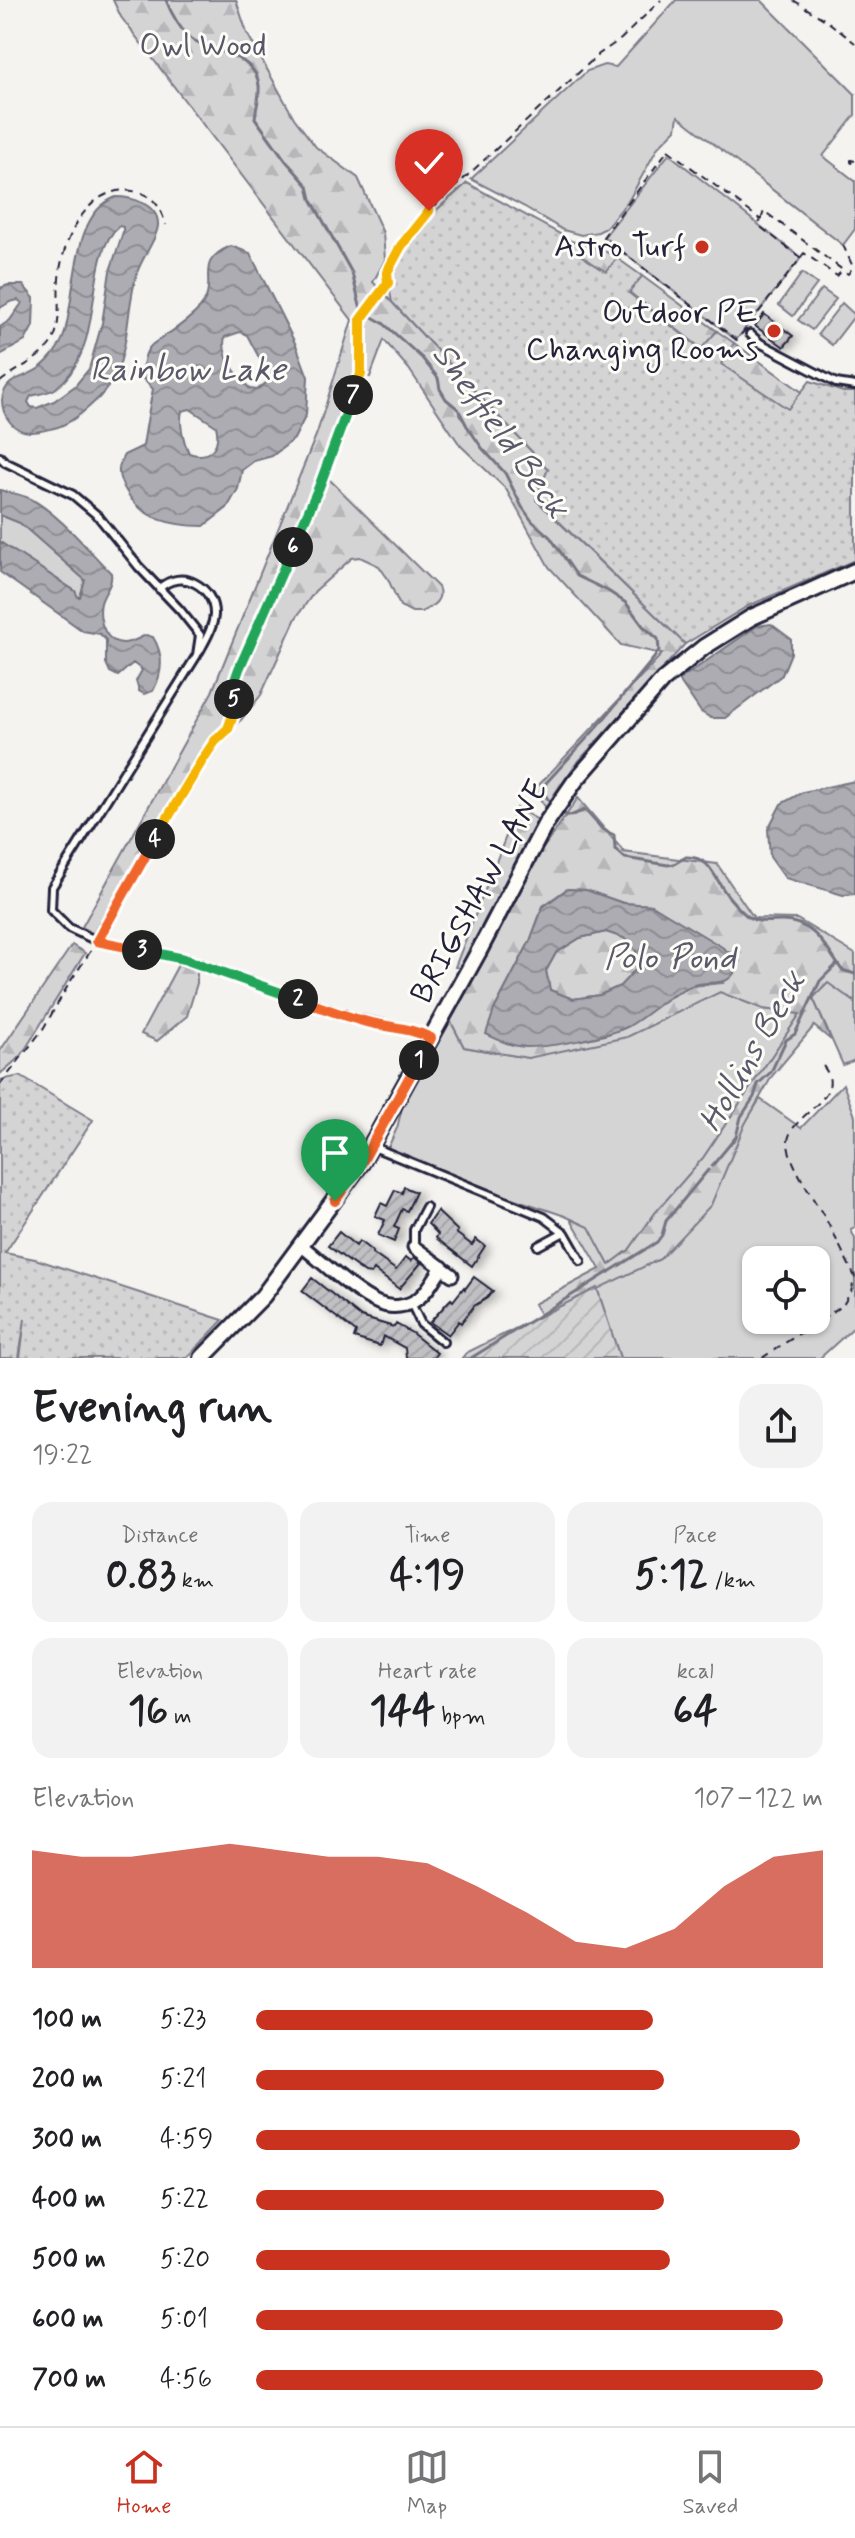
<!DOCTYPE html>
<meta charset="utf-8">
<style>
:root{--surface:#fff;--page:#f2f2f2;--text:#202124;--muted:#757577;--line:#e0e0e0;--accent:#c8321e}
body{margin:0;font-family:Mynerve,sans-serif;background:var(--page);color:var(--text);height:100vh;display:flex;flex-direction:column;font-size:30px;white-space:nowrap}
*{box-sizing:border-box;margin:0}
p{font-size:26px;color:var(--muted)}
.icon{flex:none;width:44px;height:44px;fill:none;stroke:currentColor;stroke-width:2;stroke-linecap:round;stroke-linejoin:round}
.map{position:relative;height:1358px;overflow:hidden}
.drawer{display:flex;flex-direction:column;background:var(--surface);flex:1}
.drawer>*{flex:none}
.controls{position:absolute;left:742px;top:1246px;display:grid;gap:16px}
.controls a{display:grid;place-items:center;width:88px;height:88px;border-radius:16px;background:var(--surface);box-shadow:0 2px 6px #0004;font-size:40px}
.pin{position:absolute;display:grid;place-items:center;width:68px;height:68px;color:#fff;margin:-82px -34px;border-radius:50% 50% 50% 0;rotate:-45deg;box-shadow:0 0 8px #0007}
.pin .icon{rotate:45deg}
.km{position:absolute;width:40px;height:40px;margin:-20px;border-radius:50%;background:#222;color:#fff;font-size:22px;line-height:40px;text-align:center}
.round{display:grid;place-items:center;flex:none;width:84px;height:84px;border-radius:24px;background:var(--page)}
.head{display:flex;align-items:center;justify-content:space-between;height:136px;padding:0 32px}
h1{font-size:44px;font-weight:800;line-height:60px}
.stats{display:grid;grid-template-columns:repeat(3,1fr);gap:12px;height:136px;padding:8px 32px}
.stats div{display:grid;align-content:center;border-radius:20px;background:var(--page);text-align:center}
.stats b{font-size:40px;font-weight:800}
.stats small{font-size:22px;font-weight:400}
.stats p{font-size:22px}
.chart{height:224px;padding:16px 32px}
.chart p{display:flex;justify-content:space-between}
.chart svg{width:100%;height:144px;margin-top:8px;fill:var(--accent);opacity:.7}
ul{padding:0 32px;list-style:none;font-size:26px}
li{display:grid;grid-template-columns:128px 96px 1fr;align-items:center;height:60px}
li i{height:20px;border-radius:10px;background:var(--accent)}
.tab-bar{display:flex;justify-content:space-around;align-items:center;height:112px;border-top:2px solid var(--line);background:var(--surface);font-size:22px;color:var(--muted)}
.tab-bar a{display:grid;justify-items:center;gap:4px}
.tab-bar .on{color:var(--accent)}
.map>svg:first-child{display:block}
</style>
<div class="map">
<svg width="855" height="1358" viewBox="0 0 855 1358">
<defs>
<pattern id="forest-firs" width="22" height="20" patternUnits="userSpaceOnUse" patternTransform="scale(2)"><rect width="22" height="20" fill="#d5d4d5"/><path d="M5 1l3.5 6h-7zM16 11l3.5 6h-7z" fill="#b7b6b8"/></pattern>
<pattern id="park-dots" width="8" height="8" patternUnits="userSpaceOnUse" patternTransform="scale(2)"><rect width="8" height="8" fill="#d5d4d5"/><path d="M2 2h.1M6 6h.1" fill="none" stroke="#b7b6b8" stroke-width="1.8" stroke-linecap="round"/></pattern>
<pattern id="garden-furrows" width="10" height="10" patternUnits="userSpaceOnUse" patternTransform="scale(2)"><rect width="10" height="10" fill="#d5d4d5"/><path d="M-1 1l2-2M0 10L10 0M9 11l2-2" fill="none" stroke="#b7b6b8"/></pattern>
<pattern id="water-waves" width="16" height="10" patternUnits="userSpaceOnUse" patternTransform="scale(2)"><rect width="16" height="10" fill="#acacb2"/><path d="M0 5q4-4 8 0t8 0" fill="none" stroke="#8c8c92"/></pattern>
<pattern id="building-hatch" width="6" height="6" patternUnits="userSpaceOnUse" patternTransform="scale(2)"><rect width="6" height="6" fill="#c0bfc2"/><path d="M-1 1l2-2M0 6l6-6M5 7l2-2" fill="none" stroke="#a5a4a8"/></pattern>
<filter id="shadow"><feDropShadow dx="5.5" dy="3" stdDeviation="4" flood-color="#0004"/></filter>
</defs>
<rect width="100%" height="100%" fill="#f4f3ef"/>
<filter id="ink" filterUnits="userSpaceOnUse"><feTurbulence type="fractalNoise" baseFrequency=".0125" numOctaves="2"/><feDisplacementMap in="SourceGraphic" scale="16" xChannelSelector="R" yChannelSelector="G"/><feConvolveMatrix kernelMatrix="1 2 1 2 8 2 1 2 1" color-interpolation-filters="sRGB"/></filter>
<g filter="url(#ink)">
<!-- grass -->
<path fill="#d5d4d5" stroke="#7c7b88" stroke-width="2" fill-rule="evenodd" d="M676 0H761L855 94V115L823 156 855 181V229L843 245 678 116 676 129 658 147 630 198 606 228 598 232 581 235 563 230 525 207 471 179 587 71 604 65 616 67Z
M669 154 801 258 736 340 604 237Z
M802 273 817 284 793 316 779 305Z
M822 289 836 299 812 330 798 320Z
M842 303 855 315 832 345 818 334Z
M0 515 20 523 85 580 80 598 77 597 75 591 0 542Z
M828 982 855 1002V1060L843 1065 813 998Z
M720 992 763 1009 800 1014 703 1158 655 1213 629 1250 609 1265 588 1227 565 1216 506 1196 387 1150 397 1128 403 1104 450 1020 464 1047 528 1058Z
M843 1084 855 1116V1228L851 1230 855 1239V1326L820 1358H620L597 1288 660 1259 760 1099 801 1128ZM756 1260H816V1320H756Z"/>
<!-- forest -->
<path fill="url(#forest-firs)" stroke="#7c7b88" stroke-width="2" fill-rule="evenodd" d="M113 0H236L247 33 294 118 316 147 358 178 383 233 385 260 373 282 548 469 536 500 685 644 575 765 546 808 534 790 662 654 621 645 549 567 506 489 460 445 409 369 384 340 370 377 358 373 319 472 331 481 438 587C444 600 432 607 421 612H412L400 606 388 579 379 566 360 557 352 558 315 591 296 618 261 695 241 720 206 748 95 935 82 927 212 692 317 433 352 320 121 17Z
M571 241 601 249 617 258 606 272 568 247Z
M642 276 717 331 702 349 629 292Z
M734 343 802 392 788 410 720 364Z
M578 798 624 852 717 864 754 918 797 919 855 954V1002L828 983 813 998 831 1040 814 1026 772 1076 745 1124 711 1205 660 1259 541 1316 534 1304 600 1269 571 1219 589 1227 609 1265 629 1250 655 1213 703 1158 800 1014 763 1009 720 992 627 1037 528 1058 464 1047 450 1020 542 850ZM567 889 586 890 623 903 652 905 678 922 723 983 692 986 668 998 494 1010 530 941 543 906Z
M517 808 538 820 476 941 460 968 455 967Z
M606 932 624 938 637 951 635 970 620 986 600 995 573 999 550 990 546 971 556 953 580 938Z
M72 945 85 953 21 1056 0 1074V1051Z
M178 965 197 970V983L187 1016 157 1041 141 1034Z"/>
<!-- park -->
<path fill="url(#park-dots)" stroke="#7c7b88" stroke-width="2" d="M467 183 562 235 571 241 568 247 606 272 617 258 642 276 629 293 701 349 717 331 734 343 721 364 788 409 810 381 843 392H855V560L748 606 685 644 536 499 548 469 392 302C378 251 435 213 467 183Z
M20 1076 93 1120 5 1253 35 1259 223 1320 187 1358H20L25 1319 19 1358H0V1080Z"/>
<!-- garden -->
<path fill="url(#garden-furrows)" stroke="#7c7b88" stroke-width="2" d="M597 1288 620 1358H462L466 1353Z"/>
<!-- water -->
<path fill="url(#water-waves)" stroke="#757582" stroke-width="2" fill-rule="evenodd" d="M116 197C131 197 157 204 158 223 159 236 141 259 137 273 122 322 135 369 90 406 80 415 68 425 54 428 38 432 22 437 10 422 5 416 2 408 2 400 5 376 26 379 41 367 50 360 59 348 63 338 77 299 69 214 116 197ZM119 226 123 227V232L110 271 102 323 89 369 75 386 54 401 37 408 31 407 28 402 31 396C38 394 48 393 55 389 58 387 61 383 64 381 105 338 84 256 119 226Z
M231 246 250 253 296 345 308 377 306 415 294 439 272 456 254 461 242 470 238 489 227 508 204 526C173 526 142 520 126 491 118 478 116 468 124 455L143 446C146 427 149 408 153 389L142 378C143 368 143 355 150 347 153 343 161 339 165 336 177 328 190 319 200 308 221 282 190 263 231 246ZM240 332 247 335 261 361 272 370V378L257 390 250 389C237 375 220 356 225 337ZM190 409 216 426C221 446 210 460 189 453 183 441 179 423 182 411Z
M8 285H23L34 298 33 326 25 341 0 355V327L10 320 22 303 18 300 10 302 0 308V288Z
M0 490C10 493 21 494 31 499 60 515 87 549 111 573 113 585 104 592 101 603 97 620 106 648 129 642 135 641 141 637 146 635L153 637C164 655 163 673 153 691L144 694 139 691 136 681 142 670 133 663 118 676 110 672 106 663V640L100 634 83 631 0 572V542L75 591 78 597H80L85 580 20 523 0 515Z
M771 624 791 639V653L782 675 725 718H711L701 712 679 680 757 626Z
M855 781V894L843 895 785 878 770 857 768 829 781 804 803 792Z
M567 889 586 890 623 903 652 905 722 947 740 961C730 992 713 978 691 986 667 995 650 1014 629 1026 607 1037 551 1047 527 1047 512 1047 499 1040 486 1034L494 1010 530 941 543 907ZM606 932 624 938 636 951 635 970 620 986 600 995 573 999 550 990 546 971 556 953 580 938Z"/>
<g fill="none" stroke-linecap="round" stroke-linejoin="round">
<!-- stream -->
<path stroke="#757582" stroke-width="3" d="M166 0C171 13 182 34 195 41 216 52 257 56 259 86 260 96 256 108 255 118L286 161 308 186 311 199 352 273 360 306 367 314 383 323 422 358 438 378 440 389 446 399 458 409 467 426 482 448 505 473 522 507 532 521 550 537 577 576 608 591 626 603 643 626 658 639 659 650 654 658 598 726 546 783 543 792 550 802
M561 813 570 816 585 810 602 829 614 835 615 849 625 858 668 865 674 864 686 857C709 856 714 876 725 892 731 900 738 908 746 915 757 924 768 921 782 921 814 921 826 948 842 970L855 974
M712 1166 736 1137 741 1117 754 1097 758 1084 771 1072 786 1040 795 1034 820 981 837 964
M471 1358 657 1242 662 1235 666 1221 708 1170"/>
</g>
<!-- building -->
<path fill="url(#building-hatch)" stroke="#22223b" stroke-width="2" filter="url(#shadow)" d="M764 314 793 336 784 347 755 326Z
M404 1187 416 1192 407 1211 402 1209 394 1227 399 1229 394 1242 378 1235 385 1220 375 1216 381 1203 387 1206 395 1190 402 1193Z
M437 1211 458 1231 456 1233 472 1245 476 1239 485 1246 472 1266 436 1238 438 1234 428 1224Z
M339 1232 356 1246 359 1241 373 1252 372 1253 396 1270 406 1257 411 1261 414 1257 421 1263 399 1289 374 1270 371 1274 365 1273 328 1246Z
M474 1277 493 1291 487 1298 474 1306 461 1323 459 1321 448 1335 430 1322 448 1302 451 1299 453 1301 464 1287 465 1289Z
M312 1278 361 1317 394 1327 396 1324 412 1333 437 1353 433 1358H406L405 1348 383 1336 380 1346 354 1338 356 1332 302 1291Z"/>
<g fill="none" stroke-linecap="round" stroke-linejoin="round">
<!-- service casing -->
<g stroke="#22223b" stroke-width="12">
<path id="service" d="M750 334 760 343 836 383 855 386
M0 457 5 462 73 495 98 516 139 567 180 610 200 635 197 655 52 887 51 910 69 928 97 941 184 959 351 1017 417 1032 431 1038
M159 589C181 567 215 587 214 615 213 628 205 641 199 652
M371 1146 544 1217 565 1233 581 1261
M538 1246 564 1232
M414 1247V1230L426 1207
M411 1303 421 1324 443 1342"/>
</g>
<!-- minor casing -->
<g stroke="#22223b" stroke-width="17">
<path id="minor" d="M302 1246C321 1261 356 1294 378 1303 391 1309 408 1307 419 1298 429 1290 435 1277 442 1267
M414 1247 452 1275"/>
</g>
<!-- tertiary casing -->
<g stroke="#22223b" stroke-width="20">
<path id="tertiary" d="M202 1358 263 1296 362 1162 479 951 546 823 575 781 663 680 704 647 752 617 855 571"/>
</g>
<!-- path -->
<path stroke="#22223b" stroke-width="2" stroke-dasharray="8 6" stroke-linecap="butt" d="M793 0 827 21 855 43
M668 150 761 220 758 225 801 258 737 340 603 237Z
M855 161 851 160V162L855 168
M761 220 764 211 848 274 853 267 843 245
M801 257 804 253 837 276 843 270
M0 382C17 368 41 360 53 340 62 322 57 298 59 279 62 238 91 177 141 193 157 199 161 210 166 225
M101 933 125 889 203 759 215 741 228 729 234 708 233 686 239 669 319 487 361 374V319L388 283 387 272 403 241 429 211 599 54 621 39 661 0
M0 1085 43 1029 70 982 92 949
M762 1358 843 1305 851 1292 855 1277C845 1257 835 1236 824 1216 814 1200 788 1161 788 1143 787 1115 850 1098 823 1066"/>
<!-- service -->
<use href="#service" stroke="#fdfcf7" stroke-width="6"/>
<!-- minor -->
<use href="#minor" stroke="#fdfcf7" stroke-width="11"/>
<!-- tertiary -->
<use href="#tertiary" stroke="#fdfcf7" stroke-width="14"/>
</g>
</g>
<g fill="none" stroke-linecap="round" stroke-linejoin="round" filter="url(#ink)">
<!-- split-1 casing -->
<g stroke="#fff" stroke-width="16">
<path id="split-1" d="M335 1201 362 1162 419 1060"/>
</g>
<!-- split-2 casing -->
<g stroke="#fff" stroke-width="16">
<path id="split-2" d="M298 999C324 1008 350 1019 376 1024 396 1028 413 1029 431 1038L419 1060"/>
</g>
<!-- split-3 casing -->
<g stroke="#fff" stroke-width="16">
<path id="split-3" d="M142 950 184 959 298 999"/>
</g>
<!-- split-4 casing -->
<g stroke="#fff" stroke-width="16">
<path id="split-4" d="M142 950 97 941 155 839"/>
</g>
<!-- split-5 casing -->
<g stroke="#fff" stroke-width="16">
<path id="split-5" d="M155 839 203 759 215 741 228 729 232 718 234 699"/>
</g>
<!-- split-6 casing -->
<g stroke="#fff" stroke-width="16">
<path id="split-6" d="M234 699 233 686 239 669 293 547"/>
</g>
<!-- split-7 casing -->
<g stroke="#fff" stroke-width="16">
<path id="split-7" d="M293 547 319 487 353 395"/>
</g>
<!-- split-8 casing -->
<g stroke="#fff" stroke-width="16">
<path id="split-8" d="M353 395 361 374V319L388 283 387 272 401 246"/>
</g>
<!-- split-9 casing -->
<g stroke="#fff" stroke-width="16">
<path id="split-9" d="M401 246 429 211"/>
</g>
<!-- split-1 -->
<use href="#split-1" stroke="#f0652b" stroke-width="10"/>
<!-- split-2 -->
<use href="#split-2" stroke="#f0652b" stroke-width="10"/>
<!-- split-3 -->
<use href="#split-3" stroke="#22a559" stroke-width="10"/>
<!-- split-4 -->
<use href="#split-4" stroke="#f0652b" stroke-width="10"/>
<!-- split-5 -->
<use href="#split-5" stroke="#f5b400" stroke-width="10"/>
<!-- split-6 -->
<use href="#split-6" stroke="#22a559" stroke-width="10"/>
<!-- split-7 -->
<use href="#split-7" stroke="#22a559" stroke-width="10"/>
<!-- split-8 -->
<use href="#split-8" stroke="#f5b400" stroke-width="10"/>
<!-- split-9 -->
<use href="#split-9" stroke="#f5b400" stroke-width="10"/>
</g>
<!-- markers -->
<g fill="#c8321e" stroke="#fdfcf7" stroke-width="3">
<circle cx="702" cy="247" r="8"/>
<circle cx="774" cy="331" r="8"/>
</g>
<g text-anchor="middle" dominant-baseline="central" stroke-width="6" stroke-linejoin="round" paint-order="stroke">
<!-- park labels -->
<g font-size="32" fill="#585769" stroke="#fdfcf7">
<text x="203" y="46">Owl Wood</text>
</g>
<!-- poi labels -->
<g font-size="32" fill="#22223b" stroke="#fdfcf7" text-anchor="end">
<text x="686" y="247">Astro Turf</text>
<text x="758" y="313">Outdoor PE<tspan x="758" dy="37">Changing Rooms</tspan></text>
</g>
<!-- street labels -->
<g font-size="32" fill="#22223b" stroke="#fdfcf7">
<text transform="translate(480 892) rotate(-61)">BRIGSHAW LANE</text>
</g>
<!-- water labels -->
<g font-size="34" font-style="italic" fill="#59596b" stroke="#fdfcf7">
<text x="188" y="370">Rainbow Lake</text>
<text transform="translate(500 431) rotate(54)">Sheffield Beck</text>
<text x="670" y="958">Polo Pond</text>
<text transform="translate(753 1052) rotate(-60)">Hollins Beck</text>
</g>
</g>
</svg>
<div class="controls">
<a><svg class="icon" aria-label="locate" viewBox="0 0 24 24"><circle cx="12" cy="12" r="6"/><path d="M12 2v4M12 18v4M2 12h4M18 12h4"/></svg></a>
</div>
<div class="pin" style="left:335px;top:1201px;background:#1e9e55"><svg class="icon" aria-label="arrive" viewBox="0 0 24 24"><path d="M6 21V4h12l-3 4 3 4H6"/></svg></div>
<div class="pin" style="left:429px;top:211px;background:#d93025"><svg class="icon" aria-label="check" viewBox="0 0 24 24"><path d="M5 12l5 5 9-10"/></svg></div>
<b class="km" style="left:419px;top:1060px">1</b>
<b class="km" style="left:298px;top:999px">2</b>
<b class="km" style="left:142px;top:950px">3</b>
<b class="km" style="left:155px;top:839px">4</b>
<b class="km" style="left:234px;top:699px">5</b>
<b class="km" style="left:293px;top:547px">6</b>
<b class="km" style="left:353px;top:395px">7</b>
</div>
<section class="drawer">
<div class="head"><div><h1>Evening run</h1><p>19:22</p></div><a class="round"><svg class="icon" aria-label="share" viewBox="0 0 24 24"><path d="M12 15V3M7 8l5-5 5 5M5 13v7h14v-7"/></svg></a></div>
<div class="stats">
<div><p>Distance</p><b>0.83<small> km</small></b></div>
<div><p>Time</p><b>4:19</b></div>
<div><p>Pace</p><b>5:12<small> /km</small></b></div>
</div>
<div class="stats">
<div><p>Elevation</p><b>16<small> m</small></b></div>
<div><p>Heart rate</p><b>144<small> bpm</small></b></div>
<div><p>kcal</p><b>64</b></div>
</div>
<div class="chart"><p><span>Elevation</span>107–122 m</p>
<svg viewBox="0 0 160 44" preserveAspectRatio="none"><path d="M0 44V8L10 10L20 10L30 8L40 6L50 8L60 10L70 10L80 12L90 19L100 27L110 36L120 38L130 32L140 19L150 10L160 8V44z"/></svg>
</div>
<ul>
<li><b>100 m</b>5:23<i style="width:70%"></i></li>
<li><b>200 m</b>5:21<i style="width:72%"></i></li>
<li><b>300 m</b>4:59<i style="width:96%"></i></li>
<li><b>400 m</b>5:22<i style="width:72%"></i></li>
<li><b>500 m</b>5:20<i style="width:73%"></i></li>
<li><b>600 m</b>5:01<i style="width:93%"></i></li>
<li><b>700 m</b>4:56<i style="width:100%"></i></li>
</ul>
</section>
<nav class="tab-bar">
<a class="on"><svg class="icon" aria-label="home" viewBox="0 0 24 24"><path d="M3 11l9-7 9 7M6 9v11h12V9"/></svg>Home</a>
<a><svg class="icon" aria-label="map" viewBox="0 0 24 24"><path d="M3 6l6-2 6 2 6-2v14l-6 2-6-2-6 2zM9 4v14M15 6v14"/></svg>Map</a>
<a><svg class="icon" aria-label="saved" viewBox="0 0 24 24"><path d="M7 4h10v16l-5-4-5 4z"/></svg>Saved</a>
</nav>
